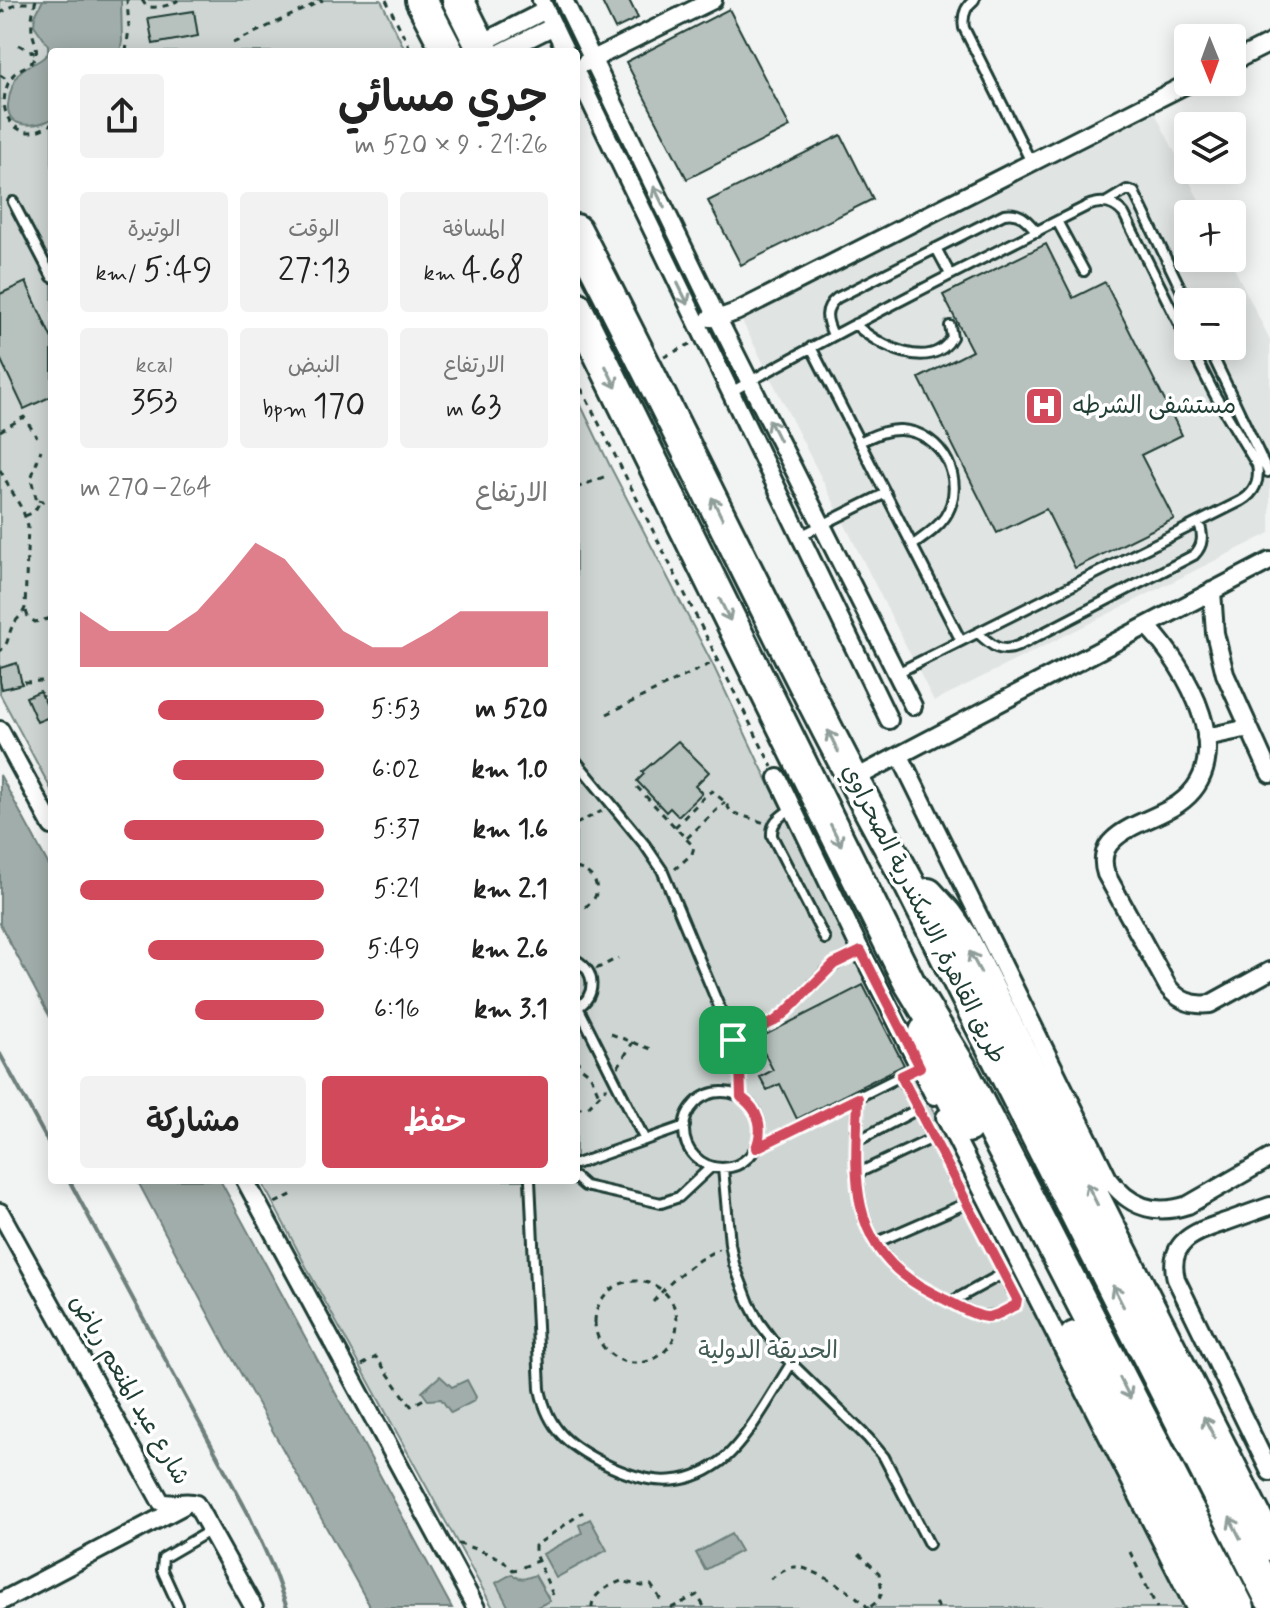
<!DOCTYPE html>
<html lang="ar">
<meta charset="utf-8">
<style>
:root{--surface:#fff;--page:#f2f2f2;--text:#222;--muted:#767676;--accent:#d1495b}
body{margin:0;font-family:Mynerve,"Playpen Sans Arabic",sans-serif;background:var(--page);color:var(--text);direction:rtl;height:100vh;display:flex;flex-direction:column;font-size:30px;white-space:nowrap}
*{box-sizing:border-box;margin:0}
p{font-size:26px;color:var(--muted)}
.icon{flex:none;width:44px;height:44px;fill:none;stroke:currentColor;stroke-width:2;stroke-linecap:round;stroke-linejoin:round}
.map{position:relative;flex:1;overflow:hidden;direction:ltr}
.panel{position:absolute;left:48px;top:48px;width:532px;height:1136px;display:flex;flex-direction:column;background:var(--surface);border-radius:8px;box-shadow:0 4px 20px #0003;direction:rtl}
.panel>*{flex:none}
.needle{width:52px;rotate:179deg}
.controls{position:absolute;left:1174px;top:24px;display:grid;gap:16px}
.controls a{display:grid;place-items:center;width:72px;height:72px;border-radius:8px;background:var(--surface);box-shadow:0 4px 20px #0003;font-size:40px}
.pin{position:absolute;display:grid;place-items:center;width:68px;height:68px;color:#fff;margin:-34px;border-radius:16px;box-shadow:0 4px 12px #0006}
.round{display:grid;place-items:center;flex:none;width:84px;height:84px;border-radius:8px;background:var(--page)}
.overview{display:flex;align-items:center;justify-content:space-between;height:136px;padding:0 32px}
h1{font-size:44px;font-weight:600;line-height:60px}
.stats{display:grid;grid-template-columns:repeat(3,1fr);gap:12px;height:136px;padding:8px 32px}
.stats div{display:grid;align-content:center;border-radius:8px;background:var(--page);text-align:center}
.stats b{font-size:34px;font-weight:600}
.stats small{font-size:22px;font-weight:400}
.stats p{font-size:22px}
.chart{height:224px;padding:16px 32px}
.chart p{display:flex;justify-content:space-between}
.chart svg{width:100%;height:144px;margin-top:8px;fill:var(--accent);opacity:.7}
.primary-button{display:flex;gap:16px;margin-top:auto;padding:16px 32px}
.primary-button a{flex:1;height:92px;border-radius:8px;background:var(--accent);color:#fff;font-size:32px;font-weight:600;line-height:92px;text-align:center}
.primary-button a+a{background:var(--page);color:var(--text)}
ul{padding:0 32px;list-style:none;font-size:26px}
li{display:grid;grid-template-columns:128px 96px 1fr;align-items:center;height:60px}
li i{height:20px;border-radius:10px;background:var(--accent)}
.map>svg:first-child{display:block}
</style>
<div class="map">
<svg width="1270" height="1608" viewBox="0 0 1270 1608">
<rect width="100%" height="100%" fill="#f2f3f3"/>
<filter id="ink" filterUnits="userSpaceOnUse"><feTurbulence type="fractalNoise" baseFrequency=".0125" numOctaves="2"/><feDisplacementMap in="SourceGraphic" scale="16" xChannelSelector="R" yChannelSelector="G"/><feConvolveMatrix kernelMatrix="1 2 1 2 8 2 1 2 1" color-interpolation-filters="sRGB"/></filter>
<g filter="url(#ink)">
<!-- built -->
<path fill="#e0e4e3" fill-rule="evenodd" d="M1155 113 1206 214H1188V258H1229L1270 340V533L934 701 742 321ZM1188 302H1232V346H1188Z"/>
<!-- green -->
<path fill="#ced5d3" stroke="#768984" stroke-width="2" d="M0 0H381L406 52H52V791L0 694Z
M576 395 611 468 713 665 759 763 919 1083 1188 1608H493L310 1274 261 1180H576Z"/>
<!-- water -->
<path fill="#a1adaa" stroke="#6d807b" stroke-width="2" d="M43 0H121L122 41 120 52H52V119C36 127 7 130 8 105 9 94 14 77 22 70 31 63 41 63 48 53V45L34 25 35 16Z
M0 775 52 871V1021L0 924Z
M137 1180H220L452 1608H371L220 1336Z
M440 1376 452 1387 467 1380 476 1397 474 1401 451 1413 441 1399 428 1400 422 1392Z
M590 1519 607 1550 556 1578 543 1554 582 1533 579 1525Z
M731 1534 741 1551 705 1570 696 1553Z
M512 1574C521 1581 525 1579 535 1575L550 1601 535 1608H509L496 1583Z"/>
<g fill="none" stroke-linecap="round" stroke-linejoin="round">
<!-- stream -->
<path stroke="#6d807b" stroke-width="4" d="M0 1054 52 1149
M69 1180 249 1515 272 1566 287 1608"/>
</g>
<!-- building -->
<path fill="#b7c1bd" stroke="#1f3d34" stroke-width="2" d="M601 0H629L638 18 615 29Z
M729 9 790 127 687 179 626 62Z
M194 11 198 36 153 44 148 18Z
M841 135 873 199 741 265 708 201Z
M1046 244 1073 298 1105 282 1182 435 1141 455 1174 519 1075 568 1046 509 997 533 919 378 972 351 943 295Z
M26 282 52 339V396L24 409 0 358V294Z
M17 663 22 684 2 689 0 681V668Z
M40 691 52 716 37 722 26 697Z
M678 741 709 772 695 786 702 793 678 816 670 808 666 812 637 781 644 774 642 772Z
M863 985 904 1065 797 1119 780 1084 767 1090 760 1077 773 1070 757 1039Z"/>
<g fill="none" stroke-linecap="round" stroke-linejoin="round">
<!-- service casing -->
<g stroke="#1f3d34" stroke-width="14">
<path id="service" d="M974 0C965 7 962 16 964 28L1031 162
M13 202 52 277
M1107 202 1127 190 1134 192 1188 304
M1057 221 1084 271
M936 248 950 274
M855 324C876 345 932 374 952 337L950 326
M833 335C826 320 823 309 837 298L1004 214C1020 211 1027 220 1037 232
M1208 346 1268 472
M811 347 961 641
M731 392C848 326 967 266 1087 206 1102 200 1114 202 1124 214L1188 342
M859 442C873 436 886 429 901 430 943 432 968 482 945 517 937 529 924 537 913 545
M800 536 886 493
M978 633C991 645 1000 654 1018 646L1194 555C1204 545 1203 535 1199 522
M897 673 1241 501C1255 493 1260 480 1257 465L1215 395 1190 346
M576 761 645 845 662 870 733 1040 740 1065 741 1097
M792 808C781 816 771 821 772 836L825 939
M576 960C596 972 597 995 577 1008
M578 1007 645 1140
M733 1040 775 1021 787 1011 826 971 843 959 860 951
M684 1130a38 38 0 1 1 76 0a38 38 0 1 1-76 0Z
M858 1098C856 1165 847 1233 908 1279 930 1294 956 1304 979 1316 994 1318 1004 1312 1016 1305L1017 1299 901 1076
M857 1141 918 1109
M756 1148 919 1067
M576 1164 685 1126
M723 1168 730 1244 734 1264 749 1303 759 1322 784 1356 868 1438 884 1457 929 1544
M856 1174 933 1138
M576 1178 585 1186 661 1203 679 1197 711 1167
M530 1180 540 1389C548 1430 569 1446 605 1464 644 1483 682 1490 720 1462 745 1444 773 1392 791 1364
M875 1243 967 1203
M951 1302 1004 1273
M178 1605 162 1570 163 1558 211 1530"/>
</g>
<!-- minor casing -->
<g stroke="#1f3d34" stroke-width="22">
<path id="minor" d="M541 0 566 52
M564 0 717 317 913 706
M480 44 546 10
M502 52 554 26
M1232 62 1270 43
M585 63 713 0
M576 72 889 720
M710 318 722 317 736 312 1191 82
M1212 591 1215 633 1225 674 1270 774
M1147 626C1186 667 1242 760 1178 804 1159 817 1129 824 1113 840 1103 849 1102 862 1106 874L1168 987C1179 1001 1192 1006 1210 1004L1270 971
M0 730 52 826
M1206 737 1249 728
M900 756 1108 1178C1129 1207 1154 1216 1188 1205L1270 1158
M778 778 861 951 934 1096
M852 780 1270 561
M945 1117 1195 1608
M245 1180 476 1608
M1270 1206C1256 1211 1242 1216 1228 1221 1199 1231 1166 1239 1176 1279L1270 1472
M0 1212 161 1502C174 1507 184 1499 196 1504L254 1608
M0 1602 183 1506"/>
</g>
<!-- motorway casing -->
<g stroke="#1f3d34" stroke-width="36">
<path id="motorway" d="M421 0 448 52
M458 0 484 52
M576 230C689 447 791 669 909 883L1270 1598
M576 307 909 982 960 1066 1239 1608
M928 894 947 915 963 938 1270 1545
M925 1032 938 1070 967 1127
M1075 1337 1214 1608"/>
</g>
<!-- path -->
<path stroke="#1f3d34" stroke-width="3" stroke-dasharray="6 6" stroke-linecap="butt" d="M36 0C33 10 31 20 32 31 33 38 38 47 36 55 33 66 20 67 13 75 0 93 0 122 23 131 34 134 42 129 52 124
M142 0 146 6C155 9 171 6 178 0
M386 0 412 52
M0 13 19 3H35
M233 43 323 0
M19 45 36 54
M126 52 129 28 127 0
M0 75 9 81
M664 357 690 344
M576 378 772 767
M0 431 24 417 37 437
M50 438 52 437
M0 470 23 511 28 526 25 608C22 616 17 618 13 625 7 636 10 643 0 651
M576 488 606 476
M38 500 52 503
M25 516 34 512 38 505 31 479 41 450
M26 611 28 617 35 622 52 618
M24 682 42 681 52 685
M607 714 718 660
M637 787 694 847 692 854 675 869
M576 824 602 811
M675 827 706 795 712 791 725 802 731 812 765 823
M687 838 725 802
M576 868C603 874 604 904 576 910
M596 969 618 958
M611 1034 651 1049
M576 1058 581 1067 590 1074 599 1095
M618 1067 633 1042
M576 1109 589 1106 607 1087
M275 1203 295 1193
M595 1322a41 41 0 1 1 82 0a41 41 0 1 1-82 0Z
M653 1302C672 1279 692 1262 719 1249
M362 1365 376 1357 411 1406 424 1399
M458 1544C463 1544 499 1557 503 1560 506 1563 509 1567 513 1570L518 1569 537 1561
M1130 1552 1157 1608
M859 1554 879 1573 882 1591 879 1600 869 1608
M770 1579C777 1575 786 1568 794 1567 809 1565 859 1595 868 1608
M553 1595 535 1554V1546L583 1512
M935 1603 939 1608
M592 1608C591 1594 609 1586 621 1581L642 1586 651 1585 661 1600
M671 1608 697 1595 705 1608"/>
<!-- service -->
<use href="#service" stroke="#fff" stroke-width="8"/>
<!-- minor -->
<use href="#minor" stroke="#fff" stroke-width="16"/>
<!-- motorway -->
<use href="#motorway" stroke="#fff" stroke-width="30"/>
</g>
<!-- one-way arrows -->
<defs><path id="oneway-shaft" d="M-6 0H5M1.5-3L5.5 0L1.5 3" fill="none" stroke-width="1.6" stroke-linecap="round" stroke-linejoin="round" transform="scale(2)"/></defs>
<g stroke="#8f9e9a">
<use href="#oneway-shaft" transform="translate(659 197) rotate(-116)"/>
<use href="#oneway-shaft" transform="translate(683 294) rotate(64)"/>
<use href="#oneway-shaft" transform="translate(611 377) rotate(64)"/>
<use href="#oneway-shaft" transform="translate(774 430) rotate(-117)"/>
<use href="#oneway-shaft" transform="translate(717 508) rotate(-116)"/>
<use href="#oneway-shaft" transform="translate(725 610) rotate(64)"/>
<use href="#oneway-shaft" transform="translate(833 741) rotate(-116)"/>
<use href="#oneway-shaft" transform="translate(836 835) rotate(63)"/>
<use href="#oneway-shaft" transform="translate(975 962) rotate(-118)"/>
<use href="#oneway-shaft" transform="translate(1092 1194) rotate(-117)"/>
<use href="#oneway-shaft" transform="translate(1118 1296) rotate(-117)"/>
<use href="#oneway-shaft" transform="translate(1125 1388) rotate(63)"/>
<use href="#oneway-shaft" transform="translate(1209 1427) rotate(-117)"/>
<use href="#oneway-shaft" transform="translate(1235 1528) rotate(-117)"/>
</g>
</g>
<g fill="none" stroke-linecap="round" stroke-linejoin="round" filter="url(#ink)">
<!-- route casing -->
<g stroke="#fff" stroke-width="16">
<path id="route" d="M861 951 920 1067 901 1076 1017 1299 1016 1305C1007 1309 997 1317 987 1317 975 1317 953 1303 942 1298 931 1292 920 1287 909 1279 846 1234 856 1166 858 1098L756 1148C764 1128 759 1110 741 1097L740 1065 733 1040 775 1021 787 1011 834 964Z"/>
</g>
<!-- route -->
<use href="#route" stroke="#d1495b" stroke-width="10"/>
</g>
<!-- icons -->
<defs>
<g id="hospital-square" transform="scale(2)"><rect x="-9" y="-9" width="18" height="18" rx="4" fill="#d1495b" stroke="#fff"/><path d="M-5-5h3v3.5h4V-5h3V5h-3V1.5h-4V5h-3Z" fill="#fff"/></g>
</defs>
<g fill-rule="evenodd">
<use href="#hospital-square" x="1044" y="406"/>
</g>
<g text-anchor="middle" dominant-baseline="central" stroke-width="7" stroke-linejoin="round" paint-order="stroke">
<!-- poi labels -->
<g font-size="24" fill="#1f3d34" stroke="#fff" text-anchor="start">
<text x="1072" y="406">مستشفى الشرطه</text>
</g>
<!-- street labels -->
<g font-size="24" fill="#1f3d34" stroke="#fff">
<text transform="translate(923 914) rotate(63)">طريق القاهرة, الاسكندرية الصحراوي</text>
<text transform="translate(129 1390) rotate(60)">شارع عبد المنعم رياض</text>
</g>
<!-- park labels -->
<g font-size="24" fill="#425b54" stroke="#fff">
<text x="768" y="1351">الحديقة الدولية</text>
</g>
</g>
</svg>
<div class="controls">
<a><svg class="needle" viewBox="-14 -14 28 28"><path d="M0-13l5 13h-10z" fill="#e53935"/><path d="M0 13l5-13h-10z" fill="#767676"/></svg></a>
<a><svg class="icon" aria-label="layers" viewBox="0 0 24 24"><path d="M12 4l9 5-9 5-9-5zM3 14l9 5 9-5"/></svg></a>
<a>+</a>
<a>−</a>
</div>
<div class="pin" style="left:733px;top:1040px;background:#1e9e55"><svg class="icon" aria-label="arrive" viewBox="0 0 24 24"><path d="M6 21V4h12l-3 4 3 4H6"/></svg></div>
<section class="panel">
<div class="overview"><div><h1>جري مسائي</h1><p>21:26 · 9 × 520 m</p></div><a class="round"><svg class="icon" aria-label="share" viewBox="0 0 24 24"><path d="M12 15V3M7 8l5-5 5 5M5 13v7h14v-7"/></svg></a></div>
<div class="stats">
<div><p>المسافة</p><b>4.68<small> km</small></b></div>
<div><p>الوقت</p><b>27:13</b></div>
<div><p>الوتيرة</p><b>5:49<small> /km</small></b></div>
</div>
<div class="stats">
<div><p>الارتفاع</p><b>63<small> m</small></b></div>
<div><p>النبض</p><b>170<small> bpm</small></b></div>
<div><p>kcal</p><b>353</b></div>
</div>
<div class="chart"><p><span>الارتفاع</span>264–270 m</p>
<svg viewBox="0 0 160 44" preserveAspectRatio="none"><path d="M0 44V27L10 33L20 33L30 33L40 27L50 17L60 6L70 11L80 22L90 33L100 38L110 38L120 33L130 27L140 27L150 27L160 27V44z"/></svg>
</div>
<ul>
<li><b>520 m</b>5:53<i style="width:68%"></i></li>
<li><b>1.0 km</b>6:02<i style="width:62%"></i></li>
<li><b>1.6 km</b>5:37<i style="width:82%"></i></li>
<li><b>2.1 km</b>5:21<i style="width:100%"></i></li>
<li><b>2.6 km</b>5:49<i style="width:72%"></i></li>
<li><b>3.1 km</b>6:16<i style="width:53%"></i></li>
</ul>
<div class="primary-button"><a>حفظ</a><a>مشاركة</a></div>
</section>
</div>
